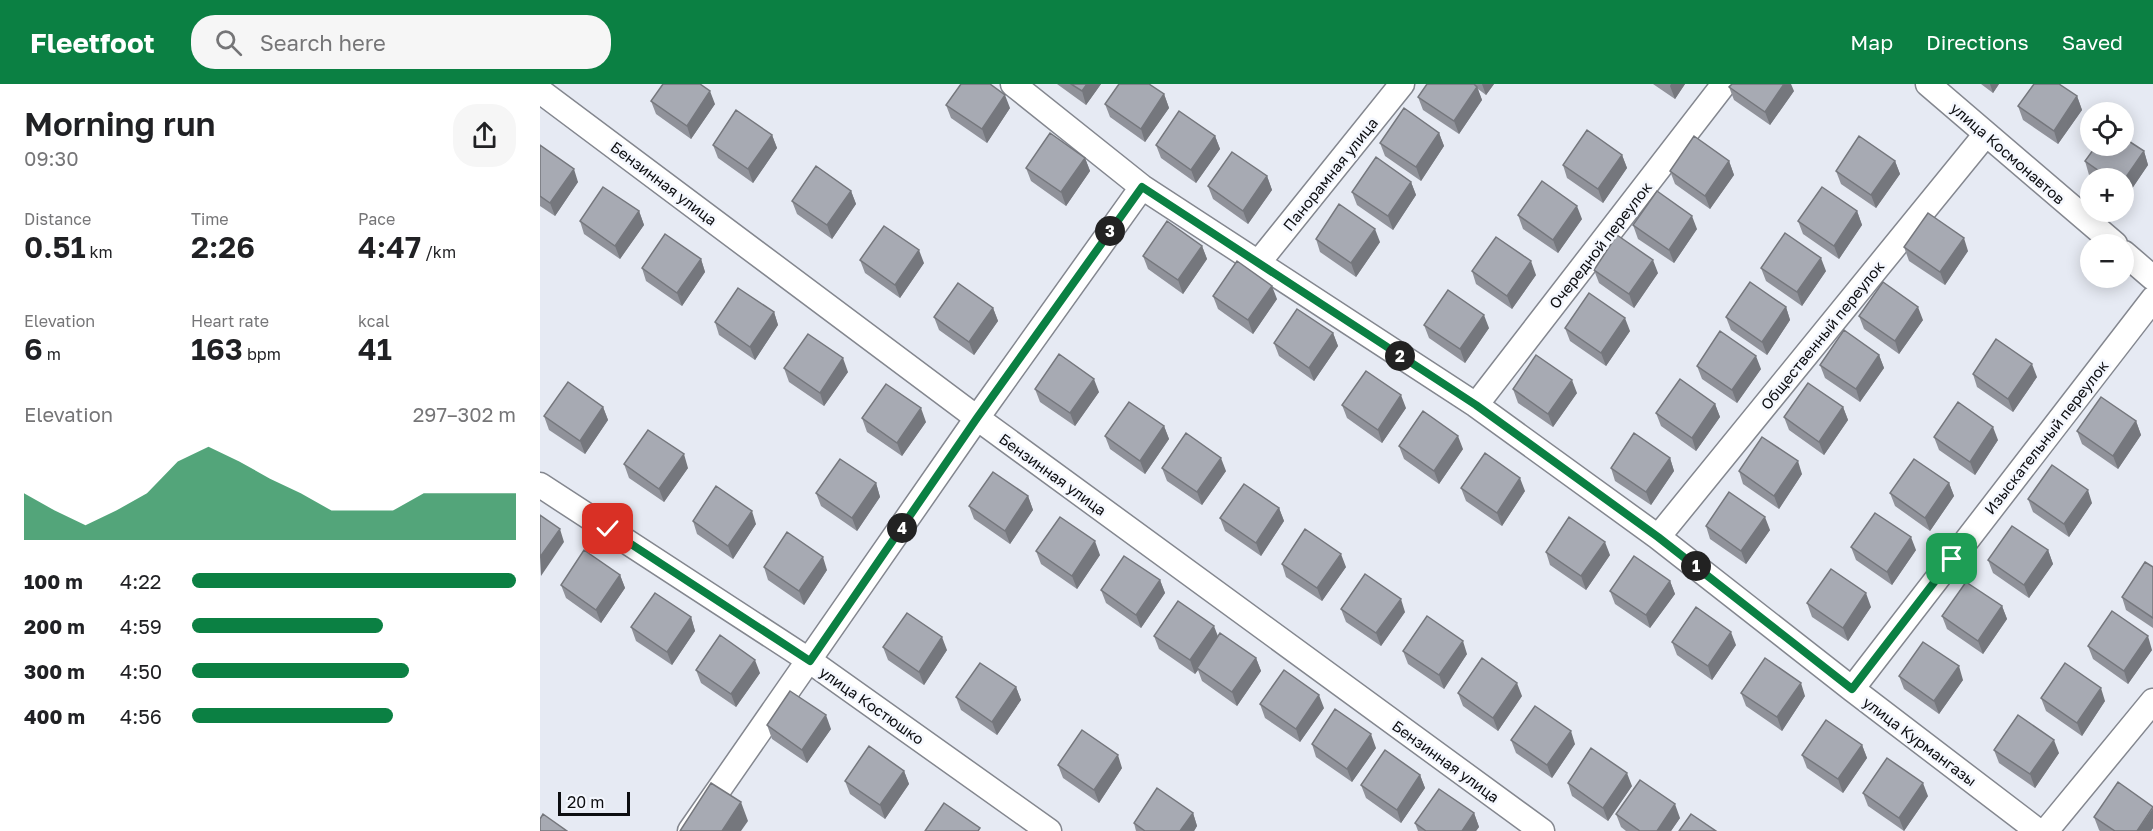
<!DOCTYPE html>
<meta charset="utf-8">
<style>
:root{--surface:#fff;--page:#f6f6f6;--text:#202124;--muted:#757577;--accent:#0b8043}
body{margin:0;font-family:"Golos Text",sans-serif;background:var(--page);color:var(--text);height:100vh;display:flex;flex-direction:column;font-size:22px;white-space:nowrap}
*{box-sizing:border-box;margin:0}
p{font-size:20px;color:var(--muted)}
.icon{flex:none;width:33px;height:33px;fill:none;stroke:currentColor;stroke-width:2;stroke-linecap:round;stroke-linejoin:round}
.map{position:relative;flex:1;overflow:hidden}
.drawer{display:flex;flex-direction:column;background:var(--surface);width:540px}
.drawer>*{flex:none}
.tools{position:absolute;left:1540px;top:18px;display:grid;gap:12px}
.tools a{display:grid;place-items:center;width:54px;height:54px;border-radius:50%;background:var(--surface);box-shadow:0 3px 15px #0003;font-size:30px}
.scale{position:absolute;left:18px;bottom:15px;width:72px;box-sizing:border-box;padding-left:6px;border:3px solid #0c0d10;border-top:0;font-size:16px;line-height:21px;white-space:nowrap;color:#0c0d10;-webkit-text-stroke:4px #f4f7fe;paint-order:stroke}
.pin{position:absolute;display:grid;place-items:center;width:51px;height:51px;color:#fff;margin:-26px;border-radius:12px;box-shadow:0 3px 9px #0006}
.km{position:absolute;width:30px;height:30px;margin:-15px;border-radius:50%;background:#222;color:#fff;font-size:16px;line-height:30px;text-align:center}
.round{display:grid;place-items:center;flex:none;width:63px;height:63px;border-radius:24px;background:var(--page)}
.headline{display:flex;align-items:center;justify-content:space-between;height:102px;padding:0 24px}
h1{font-size:33px;font-weight:600;line-height:45px}
.figures{display:grid;grid-template-columns:repeat(3,1fr);gap:9px;height:102px;padding:6px 24px}
.figures div{display:grid;align-content:center}
.figures b{font-size:30px;font-weight:600}
.figures small{font-size:16px;font-weight:400}
.figures p{font-size:16px}
.chart{height:168px;padding:12px 24px}
.chart p{display:flex;justify-content:space-between}
.chart svg{width:100%;height:108px;margin-top:6px;fill:var(--accent);opacity:.7}
ul{padding:0 24px;list-style:none;font-size:20px}
li{display:grid;grid-template-columns:96px 72px 1fr;align-items:center;height:45px}
li i{height:15px;border-radius:8px;background:var(--accent)}
header{display:flex;align-items:center;gap:36px;box-sizing:border-box;height:84px;padding:0 30px;background:var(--accent);color:#fff}
header strong{font-size:28px}
nav{display:flex;gap:33px;margin-inline-start:auto;font-size:21px}
.search{width:420px;height:54px;background:var(--page);display:flex;align-items:center;gap:15px;box-sizing:border-box;padding:0 21px;border-radius:24px;color:var(--muted);font-size:22px}
main{display:flex;flex:1;min-height:0}
.map>svg:first-child{display:block}
</style>
<header>
<strong>Fleetfoot</strong>
<div class="search"><svg class="icon" aria-label="search" viewBox="0 0 24 24"><circle cx="10" cy="10" r="6"/><path d="M15 15l6 6"/></svg>Search here</div>
<nav><a>Map</a><a>Directions</a><a>Saved</a></nav>
</header>
<main>
<section class="drawer">
<div class="headline"><div><h1>Morning run</h1><p>09:30</p></div><a class="round"><svg class="icon" aria-label="share" viewBox="0 0 24 24"><path d="M12 15V3M7 8l5-5 5 5M5 13v7h14v-7"/></svg></a></div>
<div class="figures">
<div><p>Distance</p><b>0.51<small> km</small></b></div>
<div><p>Time</p><b>2:26</b></div>
<div><p>Pace</p><b>4:47<small> /km</small></b></div>
</div>
<div class="figures">
<div><p>Elevation</p><b>6<small> m</small></b></div>
<div><p>Heart rate</p><b>163<small> bpm</small></b></div>
<div><p>kcal</p><b>41</b></div>
</div>
<div class="chart"><p><span>Elevation</span>297–302 m</p>
<svg viewBox="0 0 160 44" preserveAspectRatio="none"><path d="M0 44V25L10 32L20 38L30 32L40 25L50 12L60 6L70 12L80 19L90 25L100 32L110 32L120 32L130 25L140 25L150 25L160 25V44z"/></svg>
</div>
<ul>
<li><b>100 m</b>4:22<i style="width:100%"></i></li>
<li><b>200 m</b>4:59<i style="width:59%"></i></li>
<li><b>300 m</b>4:50<i style="width:67%"></i></li>
<li><b>400 m</b>4:56<i style="width:62%"></i></li>
</ul>
</section>
<div class="map">
<svg width="1613" height="747" viewBox="0 0 1613 747">
<rect width="100%" height="100%" fill="#e6eaf3"/>
<g fill="none" stroke-linecap="round" stroke-linejoin="round">
<!-- minor casing -->
<g stroke="#84878f" stroke-width="27">
<path id="minor" d="M473 0 602 103 936 321 1118 453 1312 605 1498 747
M1388 0 1575 160
M0 7 437 334 1002 747
M1584 169 1613 194
M718 179 862 0
M936 321 1184 0
M0 401 270 577 509 747
M1118 453 1446 50
M1312 605 1613 215
M150 747 437 334 602 103
M1506 747 1613 617"/>
</g>
<!-- minor -->
<use href="#minor" stroke="#fff" stroke-width="24"/>
</g>
<!-- wall -->
<path fill="#90929a" d="M517 0H561L546 21Z
M887 0H954L946 11 938 5 942 16 919 50 883 26 878 13Z
M1113 0H1145L1135 15Z
M1441 0H1459L1453 9Z
M1189 3 1254 7 1230 41 1194 16Z
M624 10 629 24 605 58 570 33 565 20Z
M1537 12 1542 26 1518 60 1483 36 1478 22Z
M111 17 175 20 151 55 116 30Z
M406 21 470 24 447 59 411 34Z
M899 49 904 62 881 97 845 72 840 59Z
M232 51 237 64 213 99 178 74 173 61Z
M675 52 680 65 656 99 621 74 616 61Z
M0 61 38 98 15 132 0 122Z
M1604 67 1608 81 1585 115H1584V94H1555L1549 91 1545 77Z
M1082 71 1087 84 1063 119 1027 94 1023 81Z
M545 74 550 87 526 122 491 97 486 84Z
M1189 77 1194 91 1170 125 1135 100 1130 87Z
M1355 77 1360 90 1336 124 1301 100 1296 87Z
M727 92 732 106 708 140 673 115 668 102Z
M871 98 876 111 853 146 817 121 812 108Z
M311 107 316 120 292 155 257 130 252 117Z
M99 127 104 141 80 175 44 150 40 137Z
M1317 127 1322 141 1299 175 1263 150 1258 137Z
M978 131 1042 135 1018 169 983 145Z
M1093 141 1157 145 1134 179 1098 155Z
M776 155 840 158 816 193 780 168Z
M662 162 667 175 643 210 608 185 603 172Z
M1364 163 1428 167 1405 201 1369 177Z
M161 175 165 188 142 222 106 197 102 184Z
M320 176 384 179 360 214 325 189Z
M1221 184 1286 187 1262 222 1226 197Z
M1054 186 1118 189 1094 224 1059 199Z
M932 187 996 191 972 225 936 200Z
M673 212 737 215 713 250 678 225Z
M1246 223 1250 236 1227 271 1191 246 1186 233Z
M453 224 458 237 434 271 399 246 394 233Z
M234 228 238 241 215 276 179 251 175 238Z
M1319 232 1383 236 1359 270 1324 245Z
M884 241 949 244 925 279 889 254Z
M1025 244 1090 247 1066 282 1030 257Z
M793 249 798 262 774 297 739 272 734 259Z
M1339 271 1344 284 1320 318 1285 294 1280 281Z
M1157 282 1221 285 1197 319 1162 295Z
M244 284 308 288 284 322 249 298Z
M1433 290 1497 293 1473 328 1437 303Z
M495 305 559 308 535 342 500 318Z
M973 305 1037 309 1013 343 978 319Z
M1175 320 1180 333 1156 367 1121 342 1116 329Z
M802 321 866 324 842 359 807 334Z
M63 323 68 336 45 370 9 346 4 332Z
M1303 323 1308 336 1284 371 1249 346 1244 333Z
M322 334 386 338 362 372 327 348Z
M1596 337 1601 351 1578 385 1542 360 1537 347Z
M624 342 629 355 605 390 570 365 565 352Z
M1394 353 1458 356 1435 391 1399 366Z
M859 362 923 365 899 400 864 375Z
M1130 374 1134 387 1111 421 1075 397 1071 384Z
M84 380 148 384 124 418 89 394Z
M622 384 686 387 662 421 627 397Z
M1199 387 1262 390 1239 425 1203 400Z
M336 399 340 413 317 447 281 422 276 409Z
M1409 399 1414 412 1390 447 1355 422 1350 409Z
M921 404 985 407 962 442 926 417Z
M488 412 493 426 470 460 434 435 429 422Z
M1488 415 1552 419 1529 453 1493 428Z
M739 424 744 437 721 472 685 447 680 434Z
M153 437 216 440 193 475 157 450Z
M1166 442 1230 446 1206 480 1170 455Z
M1311 463 1376 466 1352 501 1316 476Z
M1508 466 1513 480 1489 514 1453 489 1448 476Z
M496 467 560 471 537 505 501 480Z
M1006 468 1070 471 1046 506 1010 481Z
M742 480 806 483 782 517 746 493Z
M224 483 287 486 264 521 228 496Z
M1613 483V544L1586 526 1582 513Z
M80 491 85 504 61 539 26 514 21 501Z
M620 496 625 509 601 544 566 519 561 506Z
M1130 497 1135 510 1110 544 1075 520 1070 507Z
M1267 519 1331 523 1308 557 1272 533Z
M1462 522 1467 535 1443 570 1407 545 1402 532Z
M801 525 865 528 841 562 806 538Z
M151 533 155 547 132 581 96 557 91 543Z
M614 552 678 553 716 574 721 587 697 622 662 597 658 586 655 590 619 565Z
M1132 558 1196 561 1172 596 1137 571Z
M1548 562 1612 566 1588 600 1553 575Z
M343 563 407 566 384 601 348 576Z
M863 567 927 570 904 605 868 580Z
M156 586 220 589 196 623 161 599Z
M1359 592 1423 596 1399 630 1364 605Z
M476 603 481 616 457 651 421 626 416 613Z
M918 609 982 612 958 647 923 622Z
M1201 609 1265 612 1242 647 1206 622Z
M1501 614 1565 617 1542 652 1506 627Z
M720 620 784 624 760 658 725 634Z
M227 641 291 645 267 679 232 655Z
M971 656 1035 660 1012 694 976 669Z
M772 660 836 664 812 698 776 673Z
M1322 661 1327 674 1303 709 1267 684 1262 671Z
M1454 666 1519 669 1495 704 1459 679Z
M518 681 582 684 559 719 523 694Z
M364 687 369 700 345 735 310 710 305 697Z
M880 691 885 704 861 739 826 714 821 701Z
M1028 699 1092 702 1068 737 1032 712Z
M1323 709 1388 712 1364 747 1328 722Z
M653 729 657 742 654 747H596L594 739Z
M934 729 939 743 936 747H878L875 739Z
M1076 730 1140 734 1131 747H1086L1081 743Z
M1554 733 1613 744 1611 747H1560L1559 746Z"/>
<!-- shaded-wall -->
<path fill="#75777d" d="M547 0H561L546 21 542 7Z
M942 0H954L946 11Z
M1131 0H1145L1135 15 1130 2Z
M1244 0H1251L1254 7 1230 41 1225 28Z
M1450 0H1459L1453 9Z
M937 3 942 16 919 50 914 37Z
M170 7 175 20 151 55 147 42Z
M624 10 629 24 605 58 601 45Z
M465 11 470 24 447 59 442 45Z
M1537 12 1542 26 1518 60 1514 47Z
M899 49 904 62 881 97 876 83Z
M232 51 237 64 213 99 208 85Z
M675 52 680 65 656 99 651 86Z
M1604 67 1608 81 1585 115 1584 96Z
M1082 71 1087 84 1063 119 1058 105Z
M545 74 550 87 526 122 521 108Z
M1189 77 1194 91 1170 125 1165 112Z
M1355 77 1360 90 1336 124 1331 111Z
M34 85 38 98 15 132 10 119Z
M727 92 732 106 708 140 703 127Z
M871 98 876 111 853 146 848 132Z
M311 107 316 120 292 155 287 141Z
M1037 122 1042 135 1018 169 1013 156Z
M99 127 104 141 80 175 75 162Z
M1317 127 1322 141 1299 175 1294 162Z
M1152 132 1157 145 1134 179 1129 166Z
M835 145 840 158 816 193 811 179Z
M1424 154 1428 167 1405 201 1400 188Z
M662 162 667 175 643 210 638 196Z
M379 166 384 179 360 214 355 201Z
M1281 174 1286 187 1262 222 1257 208Z
M161 175 165 188 142 222 137 209Z
M1113 176 1118 189 1094 224 1089 210Z
M991 177 996 191 972 225 967 212Z
M732 202 737 215 713 250 708 236Z
M1246 223 1250 236 1227 271 1222 258Z
M1378 223 1383 236 1359 270 1355 257Z
M453 224 458 237 434 271 429 258Z
M234 228 238 241 215 276 210 263Z
M944 231 949 244 925 279 920 265Z
M1085 234 1090 247 1066 282 1061 269Z
M793 249 798 262 774 297 769 284Z
M1339 271 1344 284 1320 318 1316 305Z
M1216 272 1221 285 1197 319 1192 306Z
M303 274 308 288 284 322 280 309Z
M1492 280 1497 293 1473 328 1468 315Z
M554 295 559 308 535 342 530 329Z
M1032 296 1037 309 1013 343 1008 330Z
M861 311 866 324 842 359 838 346Z
M1175 320 1180 333 1156 367 1152 354Z
M63 323 68 336 45 370 40 357Z
M1303 323 1308 336 1284 371 1279 358Z
M381 324 386 338 362 372 357 359Z
M1596 337 1601 351 1578 385 1573 372Z
M624 342 629 355 605 390 600 377Z
M1453 343 1458 356 1435 391 1430 378Z
M918 352 923 365 899 400 894 387Z
M144 370 148 384 124 418 119 405Z
M681 374 686 387 662 421 657 408Z
M1130 374 1134 387 1111 421 1106 408Z
M1258 377 1262 390 1239 425 1234 412Z
M980 394 985 407 962 442 957 429Z
M336 399 340 413 317 447 312 434Z
M1409 399 1414 412 1390 447 1385 434Z
M1548 406 1552 419 1529 453 1524 440Z
M488 412 493 426 470 460 465 447Z
M739 424 744 437 721 472 716 459Z
M212 427 216 440 193 475 188 462Z
M1225 433 1230 446 1206 480 1201 467Z
M20 445 24 458 1 492 0 473Z
M1371 453 1376 466 1352 501 1347 488Z
M555 457 560 471 537 505 532 492Z
M1065 458 1070 471 1046 506 1041 492Z
M1508 466 1513 480 1489 514 1484 501Z
M801 470 806 483 782 517 777 504Z
M283 473 287 486 264 521 259 507Z
M80 491 85 504 61 539 56 526Z
M620 496 625 509 601 544 596 531Z
M1130 497 1135 510 1110 544 1106 531Z
M1326 509 1331 523 1308 557 1303 544Z
M861 515 865 528 841 562 836 549Z
M1462 522 1467 535 1443 570 1438 557Z
M151 533 155 547 132 581 127 568Z
M674 542 679 555 657 584 658 586 655 590 650 576Z
M1191 548 1196 561 1172 596 1168 582Z
M1608 552 1612 566 1588 600 1584 587Z
M402 553 407 566 384 601 379 588Z
M923 557 927 570 904 605 899 591Z
M716 574 721 587 697 622 692 608Z
M215 576 220 589 196 623 191 610Z
M1419 582 1423 596 1399 630 1394 617Z
M977 599 982 612 958 647 953 634Z
M1261 599 1265 612 1242 647 1237 633Z
M476 603 481 616 457 651 452 638Z
M1561 604 1565 617 1542 652 1537 639Z
M779 611 784 624 760 658 756 645Z
M286 631 291 645 267 679 262 666Z
M1031 647 1035 660 1012 694 1007 681Z
M831 650 836 664 812 698 807 685Z
M1514 656 1519 669 1495 704 1490 690Z
M1322 661 1327 674 1303 709 1298 695Z
M578 671 582 684 559 719 554 706Z
M364 687 369 700 345 735 340 721Z
M1087 689 1092 702 1068 737 1063 724Z
M880 691 885 704 861 739 857 726Z
M1383 699 1388 712 1364 747 1359 734Z
M201 718 208 737 201 747H182Z
M1135 720 1140 734 1131 747H1117Z
M1613 724V744L1611 747H1597Z
M653 729 657 742 654 747H640Z
M934 729 939 743 936 747H922Z"/>
<!-- building -->
<path fill="#a7aab3" stroke="#75777d" stroke-width="1.5" d="M123 0H160L170 7 147 42 111 17Z
M421 0H450L465 11 442 45 406 21Z
M531 0H547L542 7Z
M579 0H609L624 10 601 45 565 20Z
M887 0H934L937 3 914 37 878 13Z
M1192 0H1244L1225 28 1189 3Z
M1494 0H1519L1537 12 1514 47 1478 22Z
M864 24 899 49 876 83 840 59Z
M196 26 232 51 208 85 173 61Z
M639 27 675 52 651 86 616 61Z
M1047 46 1082 71 1058 105 1023 81Z
M510 49 545 74 521 108 486 84Z
M1154 52 1189 77 1165 112 1130 87Z
M1319 52 1355 77 1331 111 1296 87Z
M1584 54 1604 67 1584 96V94H1569L1545 77 1556 62H1584Z
M0 61 34 85 10 119 0 112Z
M692 68 727 92 703 127 668 102Z
M836 73 871 98 848 132 812 108Z
M276 82 311 107 287 141 252 117Z
M1002 97 1037 122 1013 156 978 131Z
M63 103 99 127 75 162 40 137Z
M1282 103 1317 127 1294 162 1258 137Z
M1117 107 1152 132 1129 166 1093 141Z
M799 120 835 145 811 179 776 155Z
M1388 129 1424 154 1400 188 1364 163Z
M627 137 662 162 638 196 603 172Z
M344 142 379 166 355 201 320 176Z
M1245 149 1281 174 1257 208 1221 184Z
M125 150 161 175 137 209 102 184Z
M1077 151 1113 176 1089 210 1054 186Z
M956 153 991 177 967 212 932 187Z
M697 177 732 202 708 236 673 212Z
M1210 198 1246 223 1222 258 1186 233Z
M1343 198 1378 223 1355 257 1319 232Z
M418 199 453 224 429 258 394 233Z
M198 204 234 228 210 263 175 238Z
M908 206 944 231 920 265 884 241Z
M1049 209 1085 234 1061 269 1025 244Z
M757 225 793 249 769 284 734 259Z
M1304 246 1339 271 1316 305 1280 281Z
M1180 247 1216 272 1192 306 1157 282Z
M268 250 303 274 280 309 244 284Z
M1456 255 1492 280 1468 315 1433 290Z
M519 270 554 295 530 329 495 305Z
M996 271 1032 296 1008 330 973 305Z
M826 287 861 311 838 346 802 321Z
M1140 295 1175 320 1152 354 1116 329Z
M28 298 63 323 40 357 4 332Z
M1268 299 1303 323 1279 358 1244 333Z
M346 300 381 324 357 359 322 334Z
M1561 313 1596 337 1573 372 1537 347Z
M589 318 624 342 600 377 565 352Z
M1418 318 1453 343 1430 378 1394 353Z
M883 327 918 352 894 387 859 362Z
M108 346 144 370 119 405 84 380Z
M646 349 681 374 657 408 622 384Z
M1094 349 1130 374 1106 408 1071 384Z
M1222 353 1258 377 1234 412 1199 387Z
M945 369 980 394 957 429 921 404Z
M300 375 336 399 312 434 276 409Z
M1374 375 1409 399 1385 434 1350 409Z
M1512 381 1548 406 1524 440 1488 415Z
M453 388 488 412 465 447 429 422Z
M704 400 739 424 716 459 680 434Z
M176 402 212 427 188 462 153 437Z
M1189 408 1225 433 1201 467 1166 442Z
M1335 429 1371 453 1347 488 1311 463Z
M0 431 20 445 0 473Z
M520 433 555 457 532 492 496 467Z
M1029 433 1065 458 1041 492 1006 468Z
M1472 442 1508 466 1484 501 1448 476Z
M765 445 801 470 777 504 742 480Z
M247 448 283 473 259 507 224 483Z
M44 466 80 491 56 526 21 501Z
M584 472 620 496 596 531 561 506Z
M1094 472 1130 497 1106 531 1070 507Z
M1605 478 1613 483V534L1582 513Z
M1291 485 1326 509 1303 544 1267 519Z
M825 490 861 515 836 549 801 525Z
M1426 498 1462 522 1438 557 1402 532Z
M115 509 151 533 127 568 91 543Z
M638 517 674 542 650 576 614 552Z
M1156 523 1191 548 1168 582 1132 558Z
M1572 527 1608 552 1584 587 1548 562Z
M367 529 402 553 379 588 343 563Z
M887 532 923 557 899 591 863 567Z
M680 549 716 574 692 608 657 584Z
M180 551 215 576 191 610 156 586Z
M1383 558 1419 582 1394 617 1359 592Z
M942 574 977 599 953 634 918 609Z
M1225 574 1261 599 1237 633 1201 609Z
M440 579 476 603 452 638 416 613Z
M1525 579 1561 604 1537 639 1501 614Z
M744 586 779 611 756 645 720 620Z
M250 607 286 631 262 666 227 641Z
M995 622 1031 647 1007 681 971 656Z
M795 625 831 650 807 685 772 660Z
M1478 631 1514 656 1490 690 1454 666Z
M1286 636 1322 661 1298 695 1262 671Z
M542 646 578 671 554 706 518 681Z
M329 662 364 687 340 721 305 697Z
M1051 664 1087 689 1063 724 1028 699Z
M845 666 880 691 857 726 821 701Z
M1347 674 1383 699 1359 734 1323 709Z
M1100 696 1135 720 1117 747H1100L1076 730Z
M1578 698 1613 723 1597 747H1575L1554 733Z
M171 699 201 718 182 747H140Z
M617 704 653 729 640 747H605L594 739Z
M899 705 934 729 922 747H886L875 739Z
M404 719 440 744 438 747H385Z
M3 730 27 747H0V735Z
M1151 730 1176 747H1139Z"/>
<g fill="none" stroke-linecap="round" stroke-linejoin="round">
<!-- route casing -->
<g stroke="#fff" stroke-width="12">
<path id="route" d="M68 445 270 577 437 334 602 103 936 321 1118 453 1312 605 1412 475"/>
</g>
<!-- route -->
<use href="#route" stroke="#0b8043" stroke-width="8"/>
</g>
<g text-anchor="middle" dominant-baseline="central" stroke-width="5" stroke-linejoin="round" paint-order="stroke">
<!-- street labels -->
<g font-size="15" fill="#0c0d10" stroke="#f4f7fe">
<text transform="translate(1468 69) rotate(41)">улица Космонавтов</text>
<text transform="translate(790 90) rotate(-51)">Панорамная улица</text>
<text transform="translate(124 99) rotate(37)">Бензинная улица</text>
<text transform="translate(1060 161) rotate(-52)">Очередной переулок</text>
<text transform="translate(1282 251) rotate(-51)">Общественный переулок</text>
<text transform="translate(1506 353) rotate(-52)">Изыскательный переулок</text>
<text transform="translate(513 390) rotate(36)">Бензинная улица</text>
<text transform="translate(332 621) rotate(35)">улица Костюшко</text>
<text transform="translate(1380 657) rotate(37)">улица Курмангазы</text>
<text transform="translate(906 677) rotate(36)">Бензинная улица</text>
</g>
</g>
</svg>
<div class="tools">
<a><svg class="icon" aria-label="locate" viewBox="0 0 24 24"><circle cx="12" cy="12" r="6"/><path d="M12 2v4M12 18v4M2 12h4M18 12h4"/></svg></a>
<a>+</a>
<a>−</a>
</div>
<div class="scale">20 m</div>
<div class="pin" style="left:1412px;top:475px;background:#1e9e55"><svg class="icon" aria-label="arrive" viewBox="0 0 24 24"><path d="M6 21V4h12l-3 4 3 4H6"/></svg></div>
<div class="pin" style="left:68px;top:445px;background:#d93025"><svg class="icon" aria-label="check" viewBox="0 0 24 24"><path d="M5 12l5 5 9-10"/></svg></div>
<b class="km" style="left:1156px;top:482px">1</b>
<b class="km" style="left:860px;top:272px">2</b>
<b class="km" style="left:570px;top:147px">3</b>
<b class="km" style="left:362px;top:444px">4</b>
</div>
</main>
